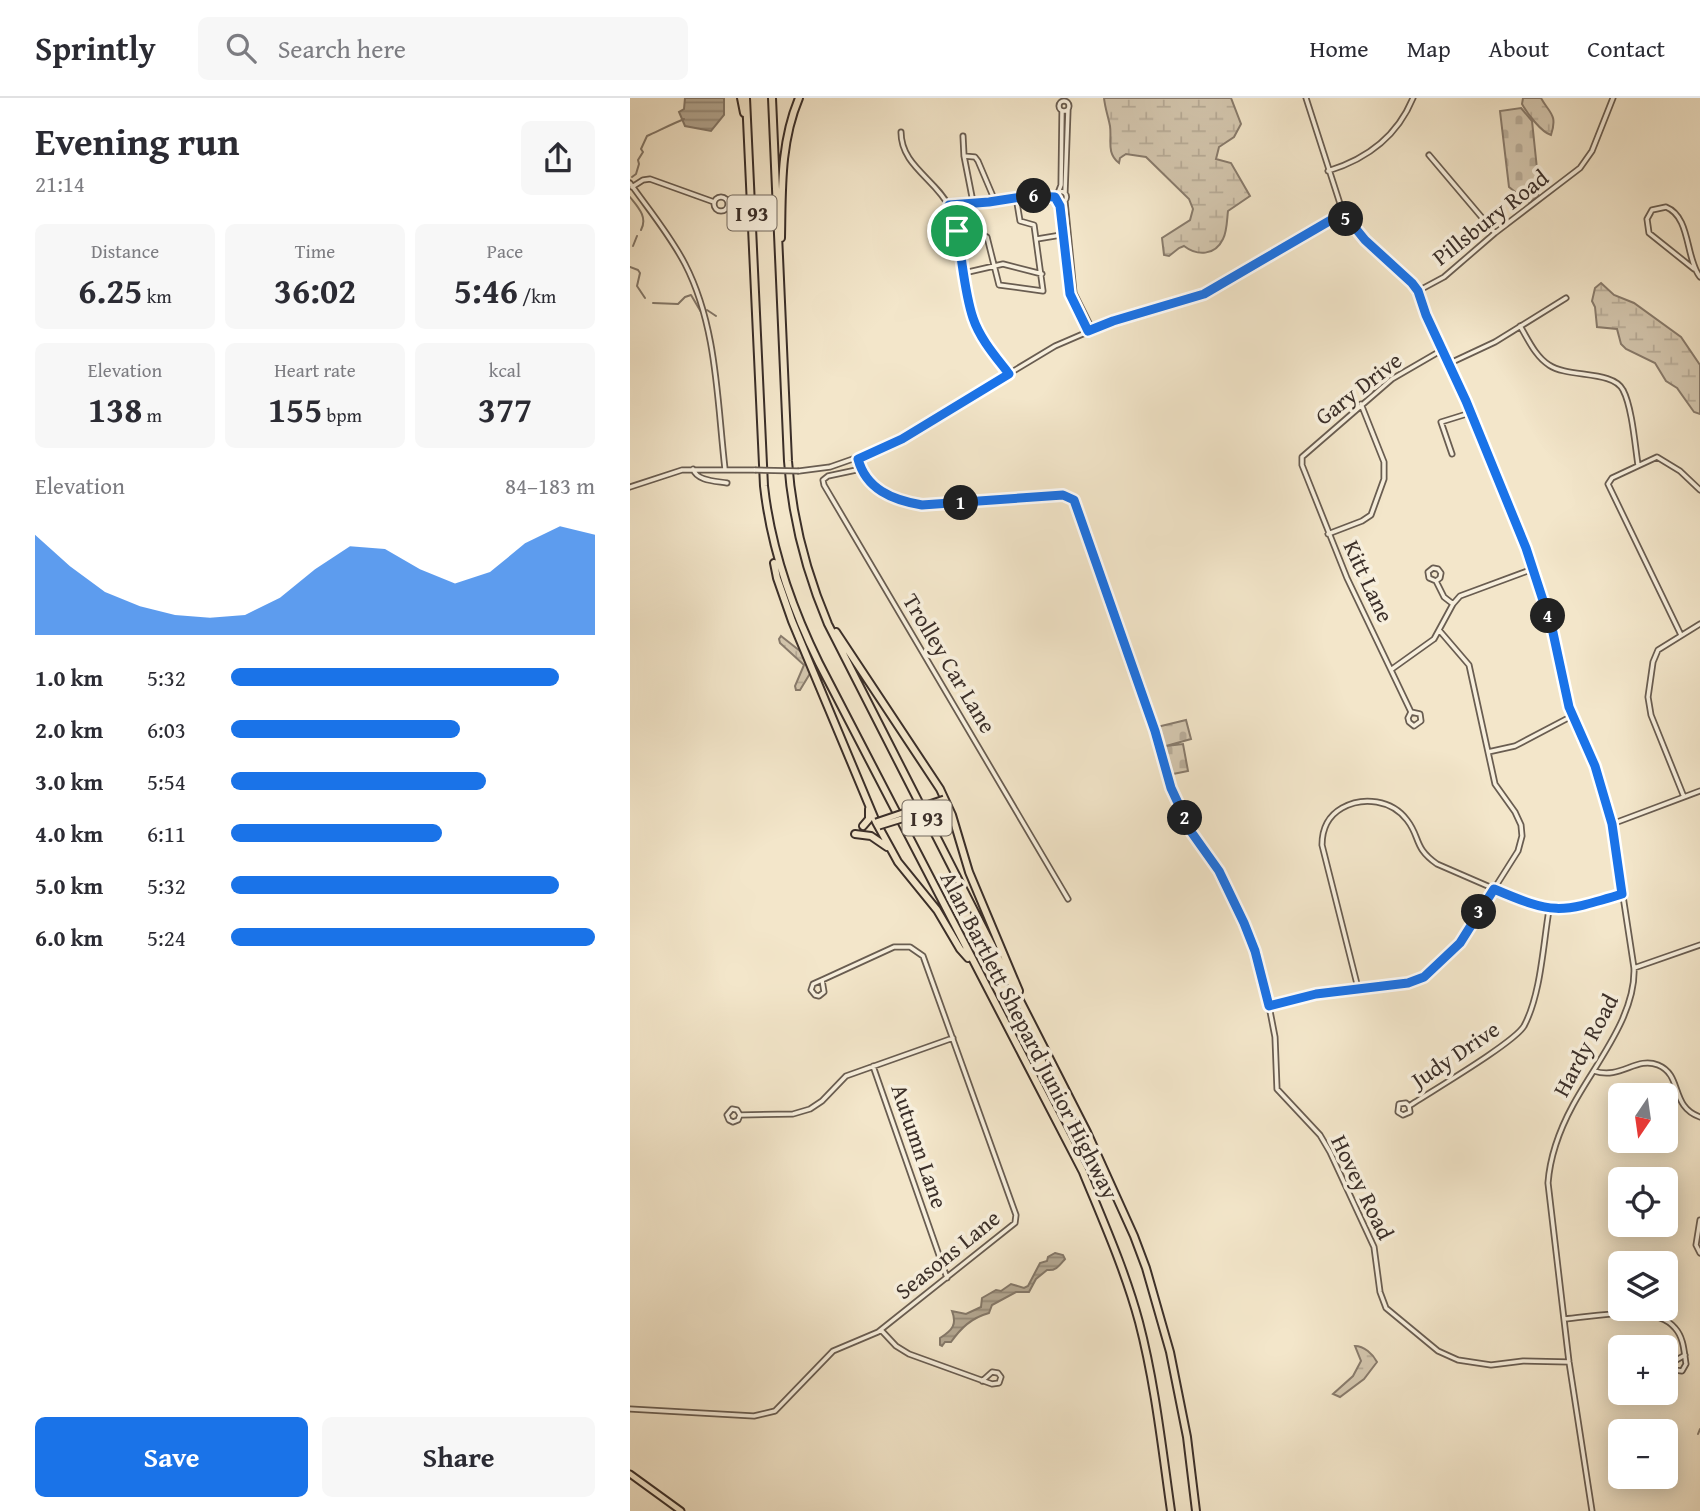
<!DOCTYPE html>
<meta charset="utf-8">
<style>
:root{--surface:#fff;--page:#f7f7f7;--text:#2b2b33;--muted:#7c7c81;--line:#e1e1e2;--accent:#1a73e8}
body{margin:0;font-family:"Gentium Book Plus",serif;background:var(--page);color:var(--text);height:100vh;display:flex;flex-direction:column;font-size:26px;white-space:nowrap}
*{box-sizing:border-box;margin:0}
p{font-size:23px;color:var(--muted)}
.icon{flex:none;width:38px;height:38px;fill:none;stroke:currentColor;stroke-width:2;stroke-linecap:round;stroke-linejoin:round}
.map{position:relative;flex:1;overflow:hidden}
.side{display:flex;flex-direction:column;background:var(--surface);width:630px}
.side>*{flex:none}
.needle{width:46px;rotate:193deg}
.fabs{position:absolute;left:978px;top:985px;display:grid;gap:14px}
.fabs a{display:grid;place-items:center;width:70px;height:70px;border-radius:10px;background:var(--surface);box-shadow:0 4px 18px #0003;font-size:35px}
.pin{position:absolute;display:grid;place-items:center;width:60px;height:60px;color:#fff;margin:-30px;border:4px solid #fff;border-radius:50%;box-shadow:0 2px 7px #0007}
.km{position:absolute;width:35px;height:35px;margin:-18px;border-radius:50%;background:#222;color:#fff;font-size:19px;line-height:35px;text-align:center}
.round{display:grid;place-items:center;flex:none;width:74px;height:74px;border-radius:10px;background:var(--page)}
.overview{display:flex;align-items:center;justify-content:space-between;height:119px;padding:0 35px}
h1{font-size:38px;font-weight:600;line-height:52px}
.stats{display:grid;grid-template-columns:repeat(3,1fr);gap:10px;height:119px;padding:7px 35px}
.stats div{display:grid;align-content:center;border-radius:10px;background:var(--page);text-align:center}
.stats b{font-size:35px;font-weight:600}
.stats small{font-size:19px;font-weight:400}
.stats p{font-size:19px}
.chart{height:196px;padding:14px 35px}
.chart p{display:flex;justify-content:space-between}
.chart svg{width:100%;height:126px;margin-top:7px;fill:var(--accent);opacity:.7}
.button{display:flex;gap:14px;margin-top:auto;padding:14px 35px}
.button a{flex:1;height:80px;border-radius:10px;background:var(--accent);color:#fff;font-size:28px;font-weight:600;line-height:80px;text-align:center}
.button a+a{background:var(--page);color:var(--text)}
ul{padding:0 35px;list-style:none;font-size:23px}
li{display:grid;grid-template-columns:112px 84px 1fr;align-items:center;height:52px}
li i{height:18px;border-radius:9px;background:var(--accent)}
header{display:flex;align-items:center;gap:42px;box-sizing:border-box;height:98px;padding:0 35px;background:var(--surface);border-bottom:2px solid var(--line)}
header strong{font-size:33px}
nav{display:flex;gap:38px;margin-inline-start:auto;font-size:24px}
.search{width:490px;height:63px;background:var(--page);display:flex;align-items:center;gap:18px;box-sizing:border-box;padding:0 24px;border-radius:10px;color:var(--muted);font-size:26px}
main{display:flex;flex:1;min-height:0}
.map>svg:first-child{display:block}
</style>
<header>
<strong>Sprintly</strong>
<div class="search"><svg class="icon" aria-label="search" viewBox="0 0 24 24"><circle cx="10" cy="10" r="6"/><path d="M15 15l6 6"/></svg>Search here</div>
<nav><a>Home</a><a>Map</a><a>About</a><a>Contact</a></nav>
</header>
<main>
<section class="side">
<div class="overview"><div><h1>Evening run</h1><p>21:14</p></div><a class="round"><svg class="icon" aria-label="share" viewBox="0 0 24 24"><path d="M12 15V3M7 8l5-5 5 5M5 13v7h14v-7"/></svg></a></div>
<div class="stats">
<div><p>Distance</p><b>6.25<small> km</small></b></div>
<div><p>Time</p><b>36:02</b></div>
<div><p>Pace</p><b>5:46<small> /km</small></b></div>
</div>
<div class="stats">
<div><p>Elevation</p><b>138<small> m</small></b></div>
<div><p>Heart rate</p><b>155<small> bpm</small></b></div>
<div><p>kcal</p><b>377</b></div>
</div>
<div class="chart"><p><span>Elevation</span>84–183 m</p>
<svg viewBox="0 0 160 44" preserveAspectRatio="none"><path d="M0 44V9L10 20L20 29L30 34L40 37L50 38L60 37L70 31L80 21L90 13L100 14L110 21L120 26L130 22L140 12L150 6L160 9V44z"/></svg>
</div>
<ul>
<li><b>1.0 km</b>5:32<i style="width:90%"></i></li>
<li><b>2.0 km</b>6:03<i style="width:63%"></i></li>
<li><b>3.0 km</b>5:54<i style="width:70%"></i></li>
<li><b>4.0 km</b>6:11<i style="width:58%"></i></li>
<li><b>5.0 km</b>5:32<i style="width:90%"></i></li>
<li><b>6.0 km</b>5:24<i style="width:100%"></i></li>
</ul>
<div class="button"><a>Save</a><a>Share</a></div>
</section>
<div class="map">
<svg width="1070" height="1413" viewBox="0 0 1070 1413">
<defs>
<pattern id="wetland-marsh" width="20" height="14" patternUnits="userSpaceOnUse" patternTransform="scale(1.75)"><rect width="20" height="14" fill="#d4c7af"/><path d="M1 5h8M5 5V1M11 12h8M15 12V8" fill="none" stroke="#b7ab97"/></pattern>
<pattern id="cemetery-stones" width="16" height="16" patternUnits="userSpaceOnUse" patternTransform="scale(1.75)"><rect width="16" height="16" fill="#d4c7af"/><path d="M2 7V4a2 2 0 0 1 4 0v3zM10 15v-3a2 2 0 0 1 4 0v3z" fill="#b7ab97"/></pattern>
<pattern id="water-rules" width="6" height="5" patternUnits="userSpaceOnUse" patternTransform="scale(1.75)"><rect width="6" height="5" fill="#b4a893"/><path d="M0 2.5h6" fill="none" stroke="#948978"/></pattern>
</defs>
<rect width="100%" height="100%" fill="#f3e6ca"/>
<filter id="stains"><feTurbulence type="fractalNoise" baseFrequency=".00286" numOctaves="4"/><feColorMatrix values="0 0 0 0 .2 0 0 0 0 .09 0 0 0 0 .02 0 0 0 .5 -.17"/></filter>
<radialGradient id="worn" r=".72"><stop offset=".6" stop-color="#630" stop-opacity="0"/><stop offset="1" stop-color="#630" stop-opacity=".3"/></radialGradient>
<!-- wetland -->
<path fill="url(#wetland-marsh)" stroke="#887b6c" stroke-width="2" d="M474 0H601L611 26 604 39 589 49 586 61 601 65 620 98 598 113C597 121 597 134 593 141 585 158 567 158 554 148L549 150 539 158 534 157 532 140 560 122 563 111 559 101 516 59 496 56 490 60 489 65C476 55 482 42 480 28 478 18 475 10 474 0Z
M893 0H911C919 15 928 16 921 37 911 34 897 15 892 6Z
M971 185 984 197 1004 205 1051 239 1070 267V316L1064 314 1047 290 1036 283 1025 265 996 251 991 246 987 231 967 229 965 209 962 203 965 190Z
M151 538 184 564V569L170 592H166L165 588 174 567 150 545 149 541Z
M725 1248C734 1248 743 1256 747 1264L734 1281 710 1299 703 1296 723 1278 731 1263Z"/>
<!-- cemetery -->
<path fill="url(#cemetery-stones)" stroke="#887b6c" stroke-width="2" d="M891 10 902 23 909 90 908 98 899 105 879 89 870 13Z
M556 622 561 641 536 648 553 646 558 673 538 677 527 629Z"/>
<!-- water -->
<path fill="url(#water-rules)" stroke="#847869" stroke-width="2" d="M55 0H94V17L81 33 55 28 49 14 54 11Z
M425 1155 433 1157 435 1161C429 1168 426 1173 417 1172L406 1181 399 1194H386L362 1207 359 1215C341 1220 331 1230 321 1244H315L312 1248 310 1247V1240C323 1232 327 1226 322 1213L336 1216 351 1209 352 1200 366 1192 371 1193 381 1186 394 1190 398 1188 410 1165 417 1163 418 1159Z"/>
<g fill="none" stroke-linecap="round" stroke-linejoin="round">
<!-- stream -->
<path stroke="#847869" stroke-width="2" d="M2 79 6 76 9 66 8 62 13 54 11 51 17 38C28 33 42 26 54 21
M0 99C8 109 18 119 11 132
M3 148 7 138
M0 169 8 172 10 175 7 188 15 200
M23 205 48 206 55 199 61 197 71 214
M77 212 86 218
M1068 1336 1070 1331"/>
<!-- minor casing -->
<g stroke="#695d51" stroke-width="7">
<path id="minor" d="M676 0 713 115 725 132 788 193 796 217 836 303 892 440 922 531 939 609 965 668 982 726 1004 870C1006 918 965 966 943 1007 930 1031 920 1058 918 1085L939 1264 962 1413
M429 8a5 5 0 1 1 10 0a5 5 0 1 1-10 0Z
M271 34C271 68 306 81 320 110 336 144 331 185 344 221 351 241 367 259 379 276
M333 38 334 58 343 104
M799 57 865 135
M334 58 345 59 348 63 365 103
M698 73C737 61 767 39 783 0
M0 85C19 112 40 137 55 166 87 228 87 302 95 371
M2 89 13 82 20 81 84 104
M425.5 99a5.5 5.5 0 1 1 11 0a5.5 5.5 0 1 1-11 0Z
M428 95 431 87 432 13
M435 95 438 12
M84 106a7 7 0 1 1 14 0a7 7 0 1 1-14 0Z
M435 103 444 195 462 231
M429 104 432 113 440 196 458 233
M319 107 360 104 389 99H425
M339 114 346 134 357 139 369 187 413 193 404 127 390 123 386 99
M407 141 431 137
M1064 171 1019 135 1017 121 1022 112 1036 109C1061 119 1055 159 1070 179
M334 175 373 166 412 176
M788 193 814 179 865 135 950 70 962 53 983 0
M890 228C898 241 905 258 919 267 938 280 983 272 993 292 1002 309 1005 347 1008 367
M818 266 865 244 936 200
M822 356 811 324 840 315
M228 361C230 368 232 375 237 382 248 397 279 407 298 408L433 397 444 402 525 633 535 672 548 707 566 741 589 773 622 845 639 908 645 939 647 991 690 1037 700 1054 744 1149 750 1194 756 1210 808 1253 828 1262 861 1267 893 1263 939 1264
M63 371C67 383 85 383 97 385
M231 371 198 378 193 382 194 387 438 801
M169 373 200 369 257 349 425 248 483 223 574 196 713 115
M0 389 52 372H125
M698 436 732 423 741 417 754 381V364L731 306
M806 483 810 480 811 475 808 471 803 470 798 474 799 480 806 483 814 499 823 506
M1051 537 978 386 982 380 1027 359 1050 373 1070 392
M762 571 804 541 823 506 830 498 903 471
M781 614 790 616 791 623 784 628 779 624 778 620 781 614 717 480 672 367V359L762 281 812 252
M858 654 885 648 942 618
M1054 699 1021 617 1018 599 1023 564 1028 552 1070 526
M982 726 1070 693
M1004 870 1070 847
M728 890 692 747C692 732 698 718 712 710 733 698 762 702 777 722 791 740 783 749 807 766L906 809C936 817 964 805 992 796
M639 908 686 896 777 885 794 879 833 840 888 753 892 738 891 727 885 714 865 686 839 567 809 532
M243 968 317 1180
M964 973C991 982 1006 958 1028 967 1053 977 1040 1009 1070 1019
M779 1008 780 1014 773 1017 768 1014 769 1006 776 1005 779 1008C800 994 884 945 894 928 911 896 913 847 919 812
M110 1017 108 1022 103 1024 99 1022 97 1017 102 1011 107 1012 110 1017 163 1016 180 1011 192 1003 216 978 323 940
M1070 1122 1066 1147 1070 1155
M934 1221C964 1219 1025 1205 1045 1230 1054 1240 1054 1254 1056 1266L1052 1273 1045 1272 1043 1264 1055 1257
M251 1232 266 1248 279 1256 362 1286 369 1285 371 1279 368 1275 362 1274 352 1283
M0 1311 124 1318 145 1313 203 1253 248 1234 385 1125 386 1117 293 858 280 849H264L192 882 183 886 181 892 185 897 189 898 194 894 192 882"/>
</g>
<!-- major casing -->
<g stroke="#3b2f29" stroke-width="9">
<path id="major" d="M0 1376 51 1413"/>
</g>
<!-- highway casing -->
<g stroke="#3b2f29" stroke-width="10">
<path id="highway" d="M111 0 114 15
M116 0 134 388C141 451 161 508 189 565L453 1074C473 1123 495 1172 509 1224 525 1285 532 1350 541 1413
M142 0 158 363C162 420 176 474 198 526L457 1034 504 1138 516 1170 540 1254 557 1339 566 1413
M151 140C152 92 150 45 169 0
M144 465 147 480 162 523 246 724 268 764 307 812 330 851 338 860
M206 534 310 691 322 717 339 774 389 893
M233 728 239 721V711
M225 736 241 738 257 749"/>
</g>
<!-- minor -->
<use href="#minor" stroke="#f7efdd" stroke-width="3.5"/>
<!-- major -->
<use href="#major" stroke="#f3e6ca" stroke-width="5"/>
<!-- highway -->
<use href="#highway" stroke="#f3e6ca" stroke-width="6"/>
<!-- minor-bridge casing -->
<g stroke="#695d51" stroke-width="7" stroke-linecap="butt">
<path id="minor-bridge" d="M125 372 169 373"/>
</g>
<!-- major-bridge casing -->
<g stroke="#3b2f29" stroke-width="9" stroke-linecap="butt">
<path id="major-bridge" d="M246 724 314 701
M249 728 317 707"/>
</g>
<!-- minor-bridge -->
<use href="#minor-bridge" stroke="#f7efdd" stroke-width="3.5"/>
<!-- major-bridge -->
<use href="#major-bridge" stroke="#f3e6ca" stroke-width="5"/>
</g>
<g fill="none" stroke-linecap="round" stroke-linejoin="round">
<!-- route casing -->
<g stroke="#fff" stroke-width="14">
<path id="route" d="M398 98 425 99 430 108 440 196 458 233 483 223 574 196 713 115 735 142 782 185 788 193 796 217 836 303 896 450 922 530 939 609 965 668 982 726 992 796C929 815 925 817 864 791L830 845 794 879 778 885 686 896 639 908 625 853 614 825 589 773 562 735 541 690 525 633 444 402 433 397 292 407C262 402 236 391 228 361L272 341 379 276C366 259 350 241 343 220 331 184 333 144 319 107L359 104Z"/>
</g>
<!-- route -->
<use href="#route" stroke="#1a73e8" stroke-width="9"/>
</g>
<g text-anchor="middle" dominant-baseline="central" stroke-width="7" stroke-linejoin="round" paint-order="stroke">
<!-- shield labels -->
<g fill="#f7efdd" stroke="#73695f" stroke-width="2">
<rect x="97.5" y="97.5" width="49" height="35" rx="5"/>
<rect x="272.5" y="702.5" width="49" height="35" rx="5"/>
</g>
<g font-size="21" font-weight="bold" fill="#3b2f29">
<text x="122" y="115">I 93</text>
<text x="297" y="720">I 93</text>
</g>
<!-- street labels -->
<g font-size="23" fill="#3b2f29" stroke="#f7efdd">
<text transform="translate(860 119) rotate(-38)">Pillsbury Road</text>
<text transform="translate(728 290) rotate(-38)">Gary Drive</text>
<text transform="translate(739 483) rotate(65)">Kitt Lane</text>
<text transform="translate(320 565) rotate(59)">Trolley Car Lane</text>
<text transform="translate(400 937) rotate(63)">Alan Bartlett Shepard Junior Highway</text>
<text transform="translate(955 947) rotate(-62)">Hardy Road</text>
<text transform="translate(825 956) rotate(-34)">Judy Drive</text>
<text transform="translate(290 1048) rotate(71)">Autumn Lane</text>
<text transform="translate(733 1089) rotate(64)">Hovey Road</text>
<text transform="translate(317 1156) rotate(-39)">Seasons Lane</text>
</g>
</g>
<rect width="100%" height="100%" filter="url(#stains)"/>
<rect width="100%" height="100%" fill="url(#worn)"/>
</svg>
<div class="fabs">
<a><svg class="needle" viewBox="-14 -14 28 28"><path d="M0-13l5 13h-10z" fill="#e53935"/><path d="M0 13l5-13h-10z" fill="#7c7c81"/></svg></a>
<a><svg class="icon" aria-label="locate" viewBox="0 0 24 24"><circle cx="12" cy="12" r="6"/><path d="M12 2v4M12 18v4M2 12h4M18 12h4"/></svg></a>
<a><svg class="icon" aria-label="layers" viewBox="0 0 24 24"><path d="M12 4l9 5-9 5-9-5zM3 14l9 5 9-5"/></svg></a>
<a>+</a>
<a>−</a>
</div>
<div class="pin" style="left:327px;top:133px;background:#1e9e55"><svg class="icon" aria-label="arrive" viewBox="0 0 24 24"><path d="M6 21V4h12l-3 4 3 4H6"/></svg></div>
<b class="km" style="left:331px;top:405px">1</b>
<b class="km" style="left:555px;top:720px">2</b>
<b class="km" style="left:849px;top:814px">3</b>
<b class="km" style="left:918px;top:518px">4</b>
<b class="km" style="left:716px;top:121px">5</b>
<b class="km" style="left:404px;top:98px">6</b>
</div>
</main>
